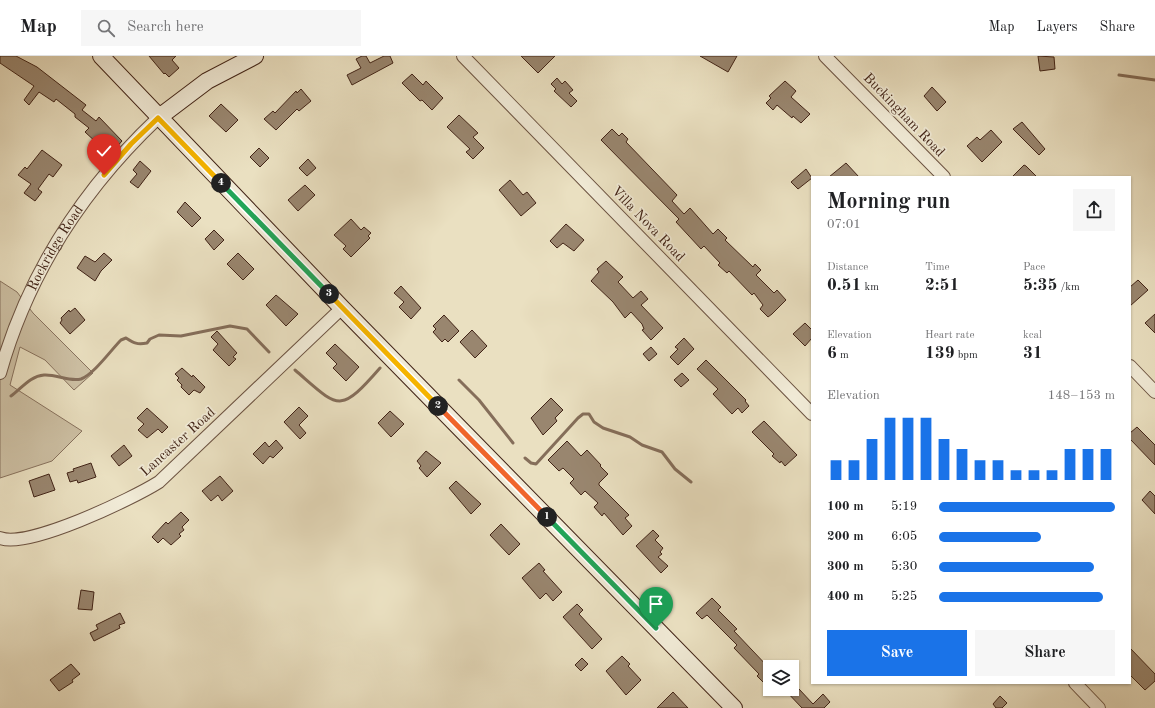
<!DOCTYPE html>
<meta charset="utf-8">
<style>
:root{--surface:#fff;--page:#f6f6f6;--text:#202124;--muted:#757577;--line:#e0e0e0;--accent:#1a73e8}
body{margin:0;font-family:"Old Standard TT",serif;background:var(--page);color:var(--text);height:100vh;display:flex;flex-direction:column;font-size:15px;white-space:nowrap}
*{box-sizing:border-box;margin:0}
p{font-size:13px;color:var(--muted)}
.icon{flex:none;width:22px;height:22px;fill:none;stroke:currentColor;stroke-width:2;stroke-linecap:round;stroke-linejoin:round}
.map{position:relative;flex:1;overflow:hidden}
.sheet{position:absolute;left:811px;top:120px;width:320px;height:508px;display:flex;flex-direction:column;background:var(--surface);border-radius:0px;box-shadow:0 1px 3px #0004}
.sheet>*{flex:none}
.fabs{position:absolute;left:763px;top:604px;display:grid;gap:8px}
.fabs a{display:grid;place-items:center;width:36px;height:36px;border-radius:0px;background:var(--surface);box-shadow:0 1px 3px #0004;font-size:20px}
.pin{position:absolute;display:grid;place-items:center;width:34px;height:34px;color:#fff;margin:-41px -17px;border-radius:50% 50% 50% 0;rotate:-45deg;box-shadow:0 0 4px #0007}
.pin .icon{rotate:45deg}
.km{position:absolute;width:20px;height:20px;margin:-10px;border-radius:50%;background:#222;color:#fff;font-size:11px;line-height:20px;text-align:center}
.round{display:grid;place-items:center;flex:none;width:42px;height:42px;border-radius:0px;background:var(--page)}
.headline{display:flex;align-items:center;justify-content:space-between;height:68px;padding:0 16px}
h1{font-size:22px;font-weight:700;line-height:30px}
.figures{display:grid;grid-template-columns:repeat(3,1fr);gap:6px;height:68px;padding:4px 16px}
.figures div{display:grid;align-content:center}
.figures b{font-size:17px;font-weight:700}
.figures small{font-size:11px;font-weight:400}
.figures p{font-size:11px}
.chart{height:112px;padding:8px 16px}
.chart p{display:flex;justify-content:space-between}
.chart svg{width:100%;height:72px;margin-top:4px;stroke:var(--accent);stroke-width:6}
.button{display:flex;gap:8px;margin-top:auto;padding:8px 16px}
.button a{flex:1;height:46px;border-radius:0px;background:var(--accent);color:#fff;font-size:16px;font-weight:700;line-height:46px;text-align:center}
.button a+a{background:var(--page);color:var(--text)}
ul{padding:0 16px;list-style:none;font-size:13px}
li{display:grid;grid-template-columns:64px 48px 1fr;align-items:center;height:30px}
li i{height:10px;border-radius:5px;background:var(--accent)}
header{display:flex;align-items:center;gap:24px;box-sizing:border-box;height:56px;padding:0 20px;background:var(--surface);border-bottom:1px solid var(--line)}
header strong{font-size:19px}
nav{display:flex;gap:22px;margin-inline-start:auto;font-size:14px}
.search{width:280px;height:36px;background:var(--page);display:flex;align-items:center;gap:10px;box-sizing:border-box;padding:0 14px;border-radius:0px;color:var(--muted);font-size:15px}
.map>svg:first-child{display:block}
</style>
<header>
<strong>Map</strong>
<div class="search"><svg class="icon" aria-label="search" viewBox="0 0 24 24"><circle cx="10" cy="10" r="6"/><path d="M15 15l6 6"/></svg>Search here</div>
<nav><a>Map</a><a>Layers</a><a>Share</a></nav>
</header>
<div class="map">
<svg width="1155" height="652" viewBox="0 0 1155 652">
<rect width="100%" height="100%" fill="#eae0c1"/>
<filter id="stains"><feTurbulence type="fractalNoise" baseFrequency=".005" numOctaves="4"/><feColorMatrix values="0 0 0 0 .2 0 0 0 0 .09 0 0 0 0 .02 0 0 0 .5 -.17"/></filter>
<radialGradient id="worn" r=".72"><stop offset=".6" stop-color="#630" stop-opacity="0"/><stop offset="1" stop-color="#630" stop-opacity=".3"/></radialGradient>
<!-- green -->
<path fill="#cdc0a4" stroke="#88725e" d="M0 225 17 236 33 257 93 317 74 334 45 304 20 291 10 329 82 375 52 405 0 422Z"/>
<g fill="none" stroke-linecap="round" stroke-linejoin="round">
<!-- stream -->
<path stroke="#856e5a" stroke-width="3" d="M1119 19 1155 24
M295 314C339 352 339 359 380 312
M459 324 479 344 513 387
M11 340C21 333 30 320 44 319 56 318 69 326 81 323 94 318 111 294 121 284L126 282C134 287 137 289 147 287L150 283 159 279 181 280 230 270 247 273 269 296
M525 402 531 407 536 408 578 362 583 358H589L594 366 603 372 630 381 642 389 662 396 675 413 691 426"/>
</g>
<!-- building -->
<path fill="#99866f" stroke="#422417" d="M0 0H16L37 11 86 49 82 54 96 65 99 61 122 85 114 94 110 90 107 93 99 86 97 87 85 76 89 72 75 61V58L56 43 54 46 39 36 29 49 24 44 34 30 0 7Z
M149 0H176L172 4 179 12 169 21 165 17 164 18Z
M362 0H366L370 7 384 0H390L393 7 352 29 347 19 361 12 356 3Z
M521 0H555L538 17Z
M700 0H737L728 16Z
M1038 0 1054 1 1055 13 1040 15Z
M412 18 423 29 426 25 443 42 432 54 422 44 420 45 402 27Z
M557 22 562 28 565 25 573 34 569 37 577 45 571 51 554 35 556 33 551 28Z
M785 25 796 35 791 41 810 58 801 67 793 60 792 62 777 49 773 54 766 47 771 42 769 40Z
M932 31 946 46 937 55 924 40Z
M301 33 311 45 299 55 297 53 276 74 264 63 273 55 275 57 296 35 297 37Z
M221 48 238 64 226 76 209 60Z
M459 59 478 77 473 81 484 92 473 103 466 96 470 93 447 71Z
M1022 66 1045 93 1039 99 1013 73Z
M612 73 619 80 622 77 628 83 626 86 677 139 672 145 684 158 690 152 713 178 718 173 727 182 725 184 753 211 755 208 761 214 756 219 774 237 777 234 786 244 772 258 768 261 760 253 763 249 754 237 752 239 729 215 727 217 718 209 720 207 704 190 701 193 676 166 679 163 601 84Z
M991 74 1002 86 982 106 967 90 977 81 980 84Z
M259 92 269 102 260 111 250 101Z
M42 94 62 109 53 121 49 118 38 133 42 136 35 145 24 137 31 128 18 119 25 111 27 113Z
M308 103 316 112 307 120 299 112Z
M140 105 151 115 138 132 130 126 137 118 133 114Z
M846 107 859 121H829Z
M1024 109 1026 110 1037 121H1012Z
M806 113 812 122 798 133 791 126Z
M510 124 523 139 527 136 536 147 521 160 499 134Z
M305 129 315 139 298 155 288 144Z
M185 146 201 162 192 171 177 156Z
M351 163 361 174 364 171 371 177 368 180 370 182 351 201 343 193 346 190 334 179Z
M566 168 584 184 574 195 563 187 557 192 550 185Z
M214 174 224 184 214 194 205 183Z
M104 197 112 204 101 215 95 225 77 212 85 200 95 206Z
M238 197 254 213 243 224 227 208Z
M606 205 623 221 618 226 633 242 641 235 648 243 641 249 663 272 651 284 642 274 644 273 642 268 631 256 625 262 613 246 591 225 599 216 597 213Z
M1138 224 1148 234 1130 250V231Z
M401 230 421 252 411 263 399 251 404 246 394 237Z
M276 239 298 258 286 270 266 249Z
M75 252 85 264 70 278 60 267 62 264 61 262 69 254 70 256Z
M1155 258V277L1145 267Z
M444 259 459 275 448 286 445 283 442 286 433 276 436 273 433 270Z
M805 267 812 274V282L805 290 793 278Z
M472 274 487 290 475 302 460 286Z
M217 275 237 297 233 301 236 303 229 310 213 294 218 288 211 281Z
M684 282 694 293 678 309 670 301 678 293 675 291Z
M335 288 359 311 346 325 333 312 337 308 326 297Z
M651 291 657 298 649 305 643 298Z
M706 304 746 344 745 345 749 350 742 357 738 352 732 358 713 338 718 333 697 313Z
M182 312 192 321 193 319 205 331 200 337 194 334 189 339 181 331 182 329 177 324 179 322 175 318Z
M682 317 689 324 681 331 674 324Z
M551 342 563 354 555 362 557 365 543 379 531 362Z
M299 351 308 360 299 369 306 377 300 383 284 366Z
M147 352 168 371 162 377 158 373 147 382 138 374 144 368 137 362Z
M390 355 404 368 391 381 378 367Z
M764 365 797 399 785 410 781 405 780 407 772 400 774 398 752 376Z
M1137 371 1155 389V409L1130 383V377Z
M276 384 283 392 273 402 270 400 263 408 253 398 265 386 269 391Z
M567 385 581 400 587 394 601 409 600 410 608 418 599 427V429L629 459 625 462 632 470 623 479 604 457 602 460 594 451 598 447 585 435 581 439 570 427 574 423 563 412 559 415 548 404Z
M124 389 132 400 119 410 111 400Z
M426 395 441 407 427 421 419 412 421 410 417 405Z
M91 407 96 421 78 427 77 424 70 426 67 417 74 415 73 413Z
M49 418 55 434 34 441 29 425Z
M220 420 233 435 222 445 218 439 211 445 202 435Z
M456 425 481 448 471 458 449 432Z
M1150 435 1155 440V458L1142 444Z
M181 456 189 464 182 471 184 474 179 478 181 480 171 489 163 482 158 487 152 481 166 466 168 468Z
M501 468 520 488 509 499 490 479Z
M653 474 659 480 655 484 663 492 660 496 662 498 658 501 668 510 661 517 636 490Z
M539 507 545 514 543 515 562 536 553 545 546 537 540 543 522 522Z
M81 534 94 536 92 554 78 553Z
M712 542 721 551 718 554 737 573 734 575 770 613V633L757 620 759 618 734 592 737 589 707 559 702 563 696 557Z
M577 548 583 554 579 558 602 583 592 593 563 561Z
M120 557 125 567 119 569 120 572 94 585 90 577 98 573 96 569Z
M1130 592 1155 618V625L1145 634 1130 619Z
M622 600 630 608 628 610 641 624 626 639 606 615Z
M582 602 588 608 581 615 575 609Z
M71 608 80 618 72 624 73 626 59 635 50 624Z
M784 633H799L813 648 823 638 830 646 824 652H802Z
M673 636 688 652H657Z
M1000 640 1007 647 1002 652H996L993 648Z"/>
<g fill="none" stroke-linecap="round" stroke-linejoin="round">
<!-- street casing -->
<g stroke="#6c5342" stroke-width="14">
<g id="street">
<path d="M463 0 812 358"/>
<path d="M825 0 944 121"/>
<path d="M1130 310 1155 336"/>
<path id="s1" d="M0 317C28 218 84 132 158 62"/>
<path d="M0 482C28 493 132 443 159 426L342 252"/>
<path d="M1075 627 1099 652"/>
</g>
</g>
<!-- secondary casing -->
<g stroke="#422417" stroke-width="18">
<path id="secondary" d="M101 0 342 252 734 652
M158 62 207 25 255 0"/>
</g>
<!-- street -->
<use href="#street" stroke="#f1ebd7" stroke-width="12"/>
<!-- secondary -->
<use href="#secondary" stroke="#f1ebd7" stroke-width="16"/>
</g>
<g fill="none" stroke-linecap="round" stroke-linejoin="round">
<!-- split-1 casing -->
<g stroke="#fff" stroke-width="8">
<path id="split-1" d="M547 461 656 572"/>
</g>
<!-- split-2 casing -->
<g stroke="#fff" stroke-width="8">
<path id="split-2" d="M438 350 547 461"/>
</g>
<!-- split-3 casing -->
<g stroke="#fff" stroke-width="8">
<path id="split-3" d="M329 238 438 350"/>
</g>
<!-- split-4 casing -->
<g stroke="#fff" stroke-width="8">
<path id="split-4" d="M221 127 329 238"/>
</g>
<!-- split-5 casing -->
<g stroke="#fff" stroke-width="8">
<path id="split-5" d="M104 119 131 88 158 62 221 127"/>
</g>
<!-- split-1 -->
<use href="#split-1" stroke="#22a559" stroke-width="5"/>
<!-- split-2 -->
<use href="#split-2" stroke="#f0652b" stroke-width="5"/>
<!-- split-3 -->
<use href="#split-3" stroke="#f5b400" stroke-width="5"/>
<!-- split-4 -->
<use href="#split-4" stroke="#22a559" stroke-width="5"/>
<!-- split-5 -->
<use href="#split-5" stroke="#f5b400" stroke-width="5"/>
</g>
<g text-anchor="middle" dominant-baseline="central" stroke-width="3.5" stroke-linejoin="round" paint-order="stroke">
<!-- street labels -->
<g font-size="14" fill="#422417" stroke="#f1ebd7">
<text transform="translate(904 59) rotate(46)">Buckingham Road</text>
<text transform="translate(648 168) rotate(46)">Villa Nova Road</text>
<text stroke="none"><textPath href="#s1" startOffset="137">Rockridge Road</textPath></text>
<text transform="translate(178 386) rotate(-42)">Lancaster Road</text>
</g>
</g>
<rect width="100%" height="100%" filter="url(#stains)"/>
<rect width="100%" height="100%" fill="url(#worn)"/>
</svg>
<div class="fabs">
<a><svg class="icon" aria-label="layers" viewBox="0 0 24 24"><path d="M12 4l9 5-9 5-9-5zM3 14l9 5 9-5"/></svg></a>
</div>
<div class="pin" style="left:656px;top:572px;background:#1e9e55"><svg class="icon" aria-label="arrive" viewBox="0 0 24 24"><path d="M6 21V4h12l-3 4 3 4H6"/></svg></div>
<div class="pin" style="left:104px;top:119px;background:#d93025"><svg class="icon" aria-label="check" viewBox="0 0 24 24"><path d="M5 12l5 5 9-10"/></svg></div>
<b class="km" style="left:547px;top:461px">1</b>
<b class="km" style="left:438px;top:350px">2</b>
<b class="km" style="left:329px;top:238px">3</b>
<b class="km" style="left:221px;top:127px">4</b>
<section class="sheet">
<div class="headline"><div><h1>Morning run</h1><p>07:01</p></div><a class="round"><svg class="icon" aria-label="share" viewBox="0 0 24 24"><path d="M12 15V3M7 8l5-5 5 5M5 13v7h14v-7"/></svg></a></div>
<div class="figures">
<div><p>Distance</p><b>0.51<small> km</small></b></div>
<div><p>Time</p><b>2:51</b></div>
<div><p>Pace</p><b>5:35<small> /km</small></b></div>
</div>
<div class="figures">
<div><p>Elevation</p><b>6<small> m</small></b></div>
<div><p>Heart rate</p><b>139<small> bpm</small></b></div>
<div><p>kcal</p><b>31</b></div>
</div>
<div class="chart"><p><span>Elevation</span>148–153 m</p>
<svg viewBox="0 0 160 44" preserveAspectRatio="none"><path d="M5 44V32M15 44V32M25 44V19M35 44V6M45 44V6M55 44V6M65 44V19M75 44V25M85 44V32M95 44V32M105 44V38M115 44V38M125 44V38M135 44V25M145 44V25M155 44V25"/></svg>
</div>
<ul>
<li><b>100 m</b>5:19<i style="width:100%"></i></li>
<li><b>200 m</b>6:05<i style="width:58%"></i></li>
<li><b>300 m</b>5:30<i style="width:88%"></i></li>
<li><b>400 m</b>5:25<i style="width:93%"></i></li>
</ul>
<div class="button"><a>Save</a><a>Share</a></div>
</section>
</div>
